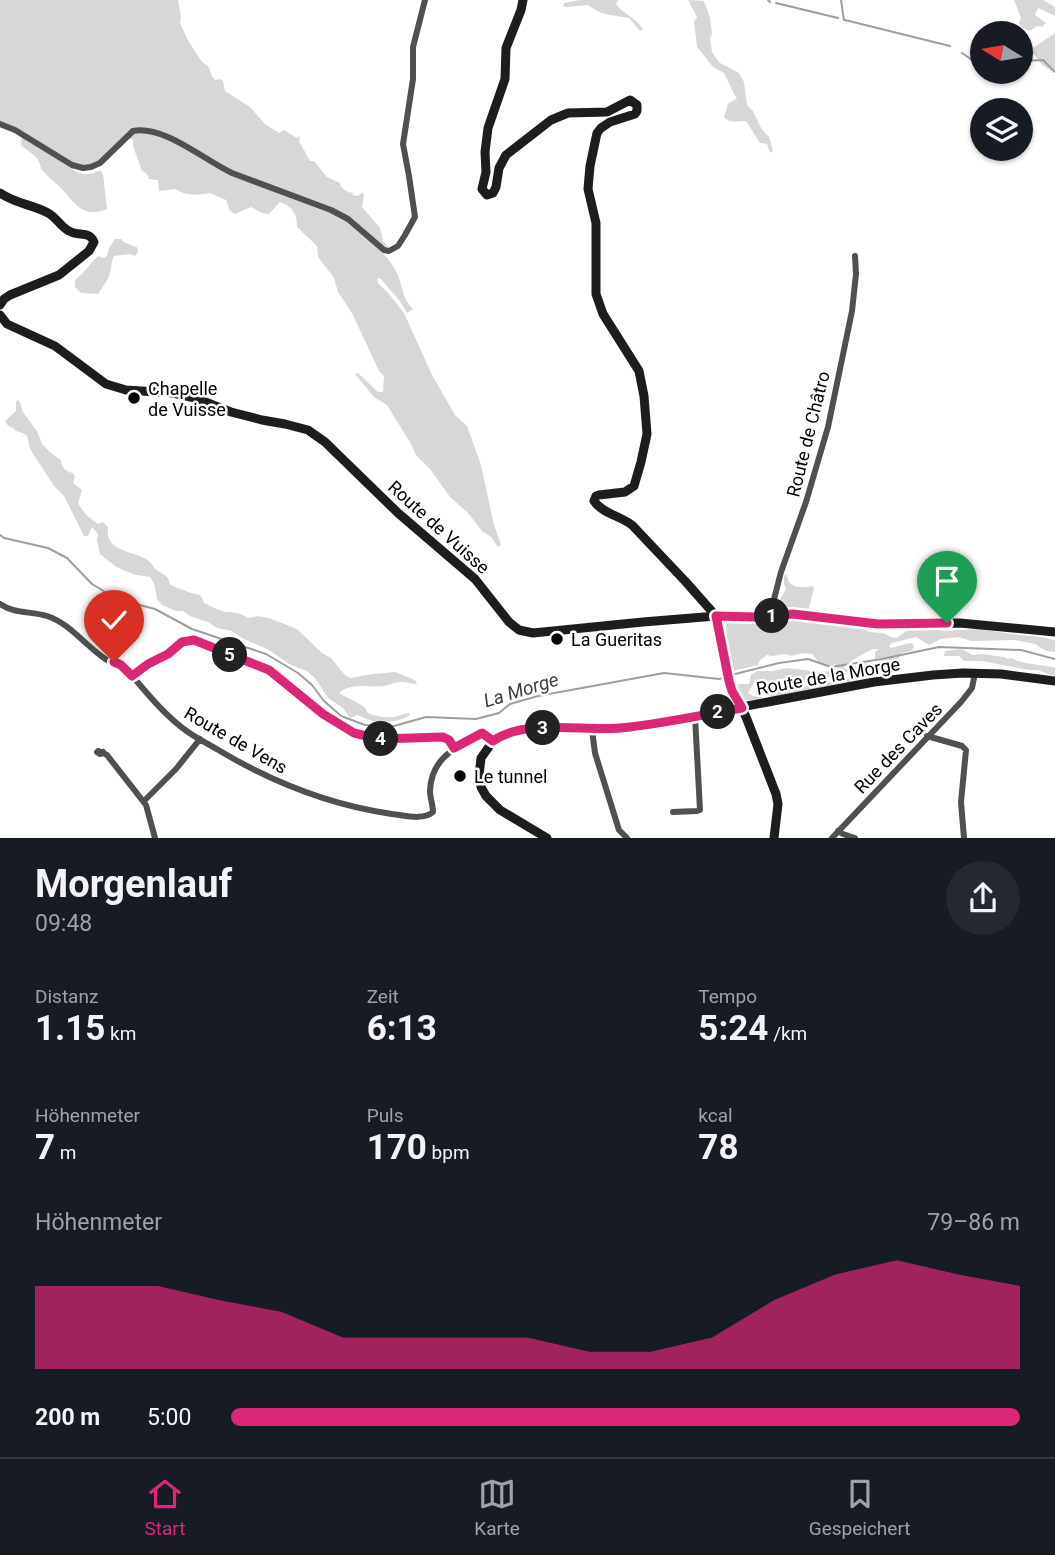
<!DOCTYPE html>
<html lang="de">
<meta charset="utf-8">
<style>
:root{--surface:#171b24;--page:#242831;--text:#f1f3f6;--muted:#9ea1a6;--line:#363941;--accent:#db2777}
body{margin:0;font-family:Roboto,sans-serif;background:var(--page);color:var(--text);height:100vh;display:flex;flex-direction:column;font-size:26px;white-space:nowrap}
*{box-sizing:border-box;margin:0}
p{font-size:23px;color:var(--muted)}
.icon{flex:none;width:38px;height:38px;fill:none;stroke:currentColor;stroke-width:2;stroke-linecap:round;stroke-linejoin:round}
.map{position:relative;height:838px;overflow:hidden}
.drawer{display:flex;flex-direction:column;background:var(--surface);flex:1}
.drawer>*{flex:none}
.needle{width:46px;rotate:281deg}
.buttons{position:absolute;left:970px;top:21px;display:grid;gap:14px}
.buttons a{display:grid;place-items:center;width:63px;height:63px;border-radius:50%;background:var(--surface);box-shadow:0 2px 5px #0004;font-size:35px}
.pin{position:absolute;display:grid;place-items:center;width:60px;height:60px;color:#fff;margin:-72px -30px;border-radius:50% 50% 50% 0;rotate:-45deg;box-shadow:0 0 7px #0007}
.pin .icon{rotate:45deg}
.km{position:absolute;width:35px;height:35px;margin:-18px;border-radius:50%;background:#222;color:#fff;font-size:19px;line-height:35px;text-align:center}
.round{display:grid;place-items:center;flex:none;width:74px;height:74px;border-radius:37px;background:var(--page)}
.summary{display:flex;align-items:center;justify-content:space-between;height:119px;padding:0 35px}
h1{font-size:38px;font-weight:700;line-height:52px}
.figures{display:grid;grid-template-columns:repeat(3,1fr);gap:10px;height:119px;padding:7px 35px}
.figures div{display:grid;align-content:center}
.figures b{font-size:35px;font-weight:700}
.figures small{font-size:19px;font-weight:400}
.figures p{font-size:19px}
.chart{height:196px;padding:14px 35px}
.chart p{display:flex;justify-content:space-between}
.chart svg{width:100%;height:126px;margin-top:7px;fill:var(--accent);opacity:.7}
ul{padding:0 35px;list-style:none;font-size:23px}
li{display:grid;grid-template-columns:112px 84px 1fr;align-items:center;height:52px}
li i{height:18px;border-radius:9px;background:var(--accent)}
.tab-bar{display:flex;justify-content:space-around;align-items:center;height:98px;border-top:2px solid var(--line);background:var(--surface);font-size:19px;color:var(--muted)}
.tab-bar a{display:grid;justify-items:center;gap:4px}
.tab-bar .selected{color:var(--accent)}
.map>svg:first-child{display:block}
</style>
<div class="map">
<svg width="1055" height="838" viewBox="0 0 1055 838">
<rect width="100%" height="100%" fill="#fff"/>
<!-- green -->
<path fill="#d7d7d7" d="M0 0H178L181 16 180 22 182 28 189 42 202 62 208 66 212 76 215 80 220 79 223 81 225 91 250 107 265 124 279 133 284 130 297 138 300 136 299 141 310 161H314L327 177 340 183 341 187 348 192 354 193 352 195 358 196 362 193 364 194 362 207 380 228 383 241 389 247 381 246 380 250C387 257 393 265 397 273 403 286 402 299 413 309L407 313 399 300 380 278 377 279 378 283 389 294 404 313 432 375 447 401 455 415 467 426 481 465 494 525 501 545 498 547 491 537 482 531 468 513 450 497 430 469 416 455 411 444 387 405 374 397 355 374 358 373 378 392H383L384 376 379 371 352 313 338 292 334 278 318 257 317 246 297 227C297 215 293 206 280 202L269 214 262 213 251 207 235 214 230 211 226 200 210 193 195 195 183 193 175 189 159 191 158 180 149 179 147 174 142 171 133 146V140L124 136C113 147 104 161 89 166 83 168 77 167 72 169 81 175 90 176 100 170L103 174 107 209C84 219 75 204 62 189 56 183 48 177 42 170 40 167 40 163 38 160 34 154 26 150 21 145L22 135 0 124Z
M579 0H618L616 4C622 13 635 17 643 29L640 31 629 18C614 15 601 16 588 5L567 7 563 6 564 3Z
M688 0 704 1 710 18 712 34 710 38 712 52 716 58 720 63 739 73 744 82 747 105 753 111 761 128 769 137 773 151 770 153 767 144 760 143 746 121C738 121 730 124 724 117L728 104 737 98 734 94 724 73 713 67 697 47 694 22 697 17Z
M1014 0H1043L1055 7V16L1038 8 1035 15 1046 23 1042 27 1037 26 1030 31 1023 28 1019 23 1021 18Z
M1055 33V73L1042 65 1033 53 1028 54 1022 52V45L1024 43 1031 44 1033 48Z
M115 239H121C126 245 132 244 138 248V252L135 256 130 254 114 256C111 262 112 266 110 273 108 280 102 288 98 294L81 293 75 287V280C84 273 90 264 98 256L104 258 107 256 109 248Z
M19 400 23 412 37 431 42 444 51 453 61 460C61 468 67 472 73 473L75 477 73 483 82 490 78 503C86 517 87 515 98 524L103 522 108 527C104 554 137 550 150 562 157 569 150 565 158 571 159 572 165 575 167 577 172 583 166 582 173 586 177 588 184 590 188 592 197 595 201 592 204 603 211 606 219 611 226 612 236 613 239 612 248 618L258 616 269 618 297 629 322 653 331 658 345 675 350 678 373 674 395 672 415 680 417 684C411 684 407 682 401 682 395 682 390 685 384 686 368 688 352 682 339 693 344 696 361 704 364 707 366 708 366 710 367 712 371 716 388 718 393 717 400 716 403 713 410 713L409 716C394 724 373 724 358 715L350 718 343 708 328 698 315 678 307 671 291 665 267 649 242 638 232 631 217 628 208 622 190 616 183 611H176L162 605 157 599 154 583 150 577 136 575 123 570 115 566 100 554 97 541 98 534 92 527 88 536H84L64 496 54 486 30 449 27 436 23 433 16 431 13 428C9 427 7 425 5 421L16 411V401Z
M786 574C788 577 788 581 790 583 795 589 807 587 813 586L814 589 808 610 818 620 840 625H855L870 632 883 633 891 637 897 638 906 631 927 627 943 631 980 629 1012 634 1041 637 1055 640V652L1046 651 1035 644 1015 640 971 641 959 637 941 639 929 645 916 637 892 643 889 646 891 648 910 643 913 644 914 647 911 651 902 653 898 659 900 663C896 669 889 669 884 674H880L881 668 892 662 893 660 875 659V652L879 649C877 649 875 649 873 649 870 649 847 664 844 666L845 669 871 662 874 665 873 668 854 669 848 672 808 682H786L782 684 783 690H786L853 678 858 680 812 691 771 697 770 694 776 690V688L763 686 755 681 748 693 753 696 763 697 760 700C747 702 738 701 736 686L737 684H749L751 675 757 671H772L787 668 821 672 837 670 838 669 835 664 829 666 821 665 812 654 802 653 792 656 784 654 773 656 767 655 760 660 758 665 733 671 732 669 727 642 726 622 729 620 747 622 786 611V608L781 604 780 600 786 589 784 584V576Z
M962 649 973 655 981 654 1005 657 1007 659 1012 658C1021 665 1043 664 1055 668V675H1050L1038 670H1029L982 661H964L959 656H944L945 651Z"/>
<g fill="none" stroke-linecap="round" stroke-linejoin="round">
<!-- stream -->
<path stroke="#9e9e9e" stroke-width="2" d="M768 0 770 2
M841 0 844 20
M776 3 838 18
M845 20 950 46
M962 53 972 60 982 62
M1020 61 1043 60 1055 72
M0 535 4 538 48 548 67 558 92 584 117 599 155 609 192 629 266 654 298 673 312 685 324 701 341 716 365 725 394 726 426 717 476 719 499 713 510 704 538 696 664 673 719 679 723 678
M731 675 779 663 808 659 831 667 882 659 939 647 1021 650 1055 659"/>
<!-- street -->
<path stroke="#505050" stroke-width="6" d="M0 124 15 130 72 165 83 168 91 167 100 163 133 131C164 125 204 160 232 173L331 210 348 219 384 250 389 251 398 246 405 235 415 217 409 176 403 144 413 79V47L425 0
M0 604C14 614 31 611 47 616 69 623 85 645 104 658 111 664 118 663 128 671 146 692 165 716 188 732 198 739 210 745 220 751 274 783 330 805 392 814 404 815 422 821 433 812 433 805 430 798 430 791 431 757 457 747 482 733L493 741
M773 616 772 607 781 572 806 502 828 427 852 311 856 274 855 256
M132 676 148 664 168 654 182 642 194 640 269 670 323 714 354 733 379 739 442 737 449 739 454 748
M592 730 595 753 619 830 627 838
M927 736 962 746 966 750 961 802 964 838
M103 752 100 754 97 752 98 751C102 752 104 753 107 755L146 805 155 838
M144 801 176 769 200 739
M673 812 697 811 700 810 695 716
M838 831 843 834 855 838
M832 838 961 702 972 688 975 673"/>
<!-- secondary -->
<path stroke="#1d1d1d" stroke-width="9" d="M523 0 521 10 506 48 505 79 488 128 485 152 486 172 482 189 487 195 493 193 496 187 499 168 506 155 551 120 568 113 607 112 630 100 637 105V111L635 114 610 122 601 128 597 133 590 166 588 189 596 223V294L603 314 639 371 644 396 647 434 641 462 634 486 625 492 599 495 596 496 594 501C602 513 620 516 632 525L685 581 716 616 728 681 746 717 776 794 778 804 774 838
M0 193C16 204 31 204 48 213 56 217 61 227 69 231 79 237 89 230 94 242L89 251 59 275 10 295 4 299 0 305
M0 315 7 324 55 346 106 384 126 390 173 393 195 398 231 412 262 420 285 424 308 430 325 442 398 513 475 579 509 622 519 630 533 633 643 622 716 616 755 617 793 614 878 624 960 623 1055 632
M547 838 500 810 486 796 481 787 479 776 481 758 493 741 508 732 524 729 592 730 646 725 874 682 933 675 963 673 1001 674 1055 681"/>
</g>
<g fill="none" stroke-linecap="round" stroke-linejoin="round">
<!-- route casing -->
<g stroke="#fff" stroke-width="14">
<path id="route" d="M114 662 121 665 132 676 148 664 168 654 182 642 194 640 269 670 323 714 354 733 379 739 443 737 449 740 454 748 482 733 493 741C523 719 582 731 620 728 661 724 701 715 742 708L732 691 729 681 716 616 755 617 793 614 878 624 947 623"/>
</g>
<!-- route -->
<use href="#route" stroke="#db2777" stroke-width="9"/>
</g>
<!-- markers -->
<g fill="#000" stroke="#fff" stroke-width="2.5">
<circle cx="134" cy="398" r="7"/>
<circle cx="557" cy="639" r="7"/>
<circle cx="460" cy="776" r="7"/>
</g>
<g text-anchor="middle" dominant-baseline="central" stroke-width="5" stroke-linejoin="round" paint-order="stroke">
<!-- poi labels -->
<g font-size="18" fill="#000" stroke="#fff" text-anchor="start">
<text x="148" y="388">Chapelle<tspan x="148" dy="21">de Vuisse</tspan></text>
<text x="571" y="639">La Gueritas</text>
<text x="474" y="776">Le tunnel</text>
</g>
<!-- street labels -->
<g font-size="18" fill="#000" stroke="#fff">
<text transform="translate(808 434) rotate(-76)">Route de Châtro</text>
<text transform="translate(439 527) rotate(42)">Route de Vuisse</text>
<text transform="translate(828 676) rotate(-10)">Route de la Morge</text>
<text transform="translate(236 740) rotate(30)">Route de Vens</text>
<text transform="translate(898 748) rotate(-46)">Rue des Caves</text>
</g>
<!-- water labels -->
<g font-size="19" font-style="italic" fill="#3f3f3f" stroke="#fff">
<text transform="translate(521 690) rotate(-17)">La Morge</text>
</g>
</g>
</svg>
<div class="buttons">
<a><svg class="needle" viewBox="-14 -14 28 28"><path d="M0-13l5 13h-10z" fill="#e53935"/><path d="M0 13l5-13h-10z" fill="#9ea1a6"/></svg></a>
<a><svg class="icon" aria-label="layers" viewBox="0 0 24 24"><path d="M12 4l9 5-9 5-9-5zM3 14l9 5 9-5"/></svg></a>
</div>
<div class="pin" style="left:947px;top:623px;background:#1e9e55"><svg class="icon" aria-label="arrive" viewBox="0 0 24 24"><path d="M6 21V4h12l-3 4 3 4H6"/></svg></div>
<div class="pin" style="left:114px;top:662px;background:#d93025"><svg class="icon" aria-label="check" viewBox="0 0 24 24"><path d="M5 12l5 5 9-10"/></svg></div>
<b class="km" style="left:772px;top:616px">1</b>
<b class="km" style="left:718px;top:712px">2</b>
<b class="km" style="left:543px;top:728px">3</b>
<b class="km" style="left:381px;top:739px">4</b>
<b class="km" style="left:230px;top:655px">5</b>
</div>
<section class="drawer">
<div class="summary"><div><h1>Morgenlauf</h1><p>09:48</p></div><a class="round"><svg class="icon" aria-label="share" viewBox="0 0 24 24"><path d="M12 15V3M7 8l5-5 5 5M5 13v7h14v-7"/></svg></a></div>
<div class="figures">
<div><p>Distanz</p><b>1.15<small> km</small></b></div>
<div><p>Zeit</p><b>6:13</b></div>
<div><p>Tempo</p><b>5:24<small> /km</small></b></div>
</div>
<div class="figures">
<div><p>Höhenmeter</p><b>7<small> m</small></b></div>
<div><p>Puls</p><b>170<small> bpm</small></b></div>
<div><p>kcal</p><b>78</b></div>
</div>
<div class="chart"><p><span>Höhenmeter</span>79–86 m</p>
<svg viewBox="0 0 160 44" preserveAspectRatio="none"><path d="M0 44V15L10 15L20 15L30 20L40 24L50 33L60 33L70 33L80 33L90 38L100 38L110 33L120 20L130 11L140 6L150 11L160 15V44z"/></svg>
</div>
<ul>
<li><b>200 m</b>5:00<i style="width:100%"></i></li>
</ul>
</section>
<nav class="tab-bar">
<a class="selected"><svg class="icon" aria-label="home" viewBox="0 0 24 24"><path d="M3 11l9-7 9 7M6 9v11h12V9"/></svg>Start</a>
<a><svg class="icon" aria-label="map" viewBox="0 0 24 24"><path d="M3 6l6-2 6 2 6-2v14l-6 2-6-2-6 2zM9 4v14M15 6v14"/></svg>Karte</a>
<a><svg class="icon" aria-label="saved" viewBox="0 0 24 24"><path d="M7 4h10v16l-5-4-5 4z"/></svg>Gespeichert</a>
</nav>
